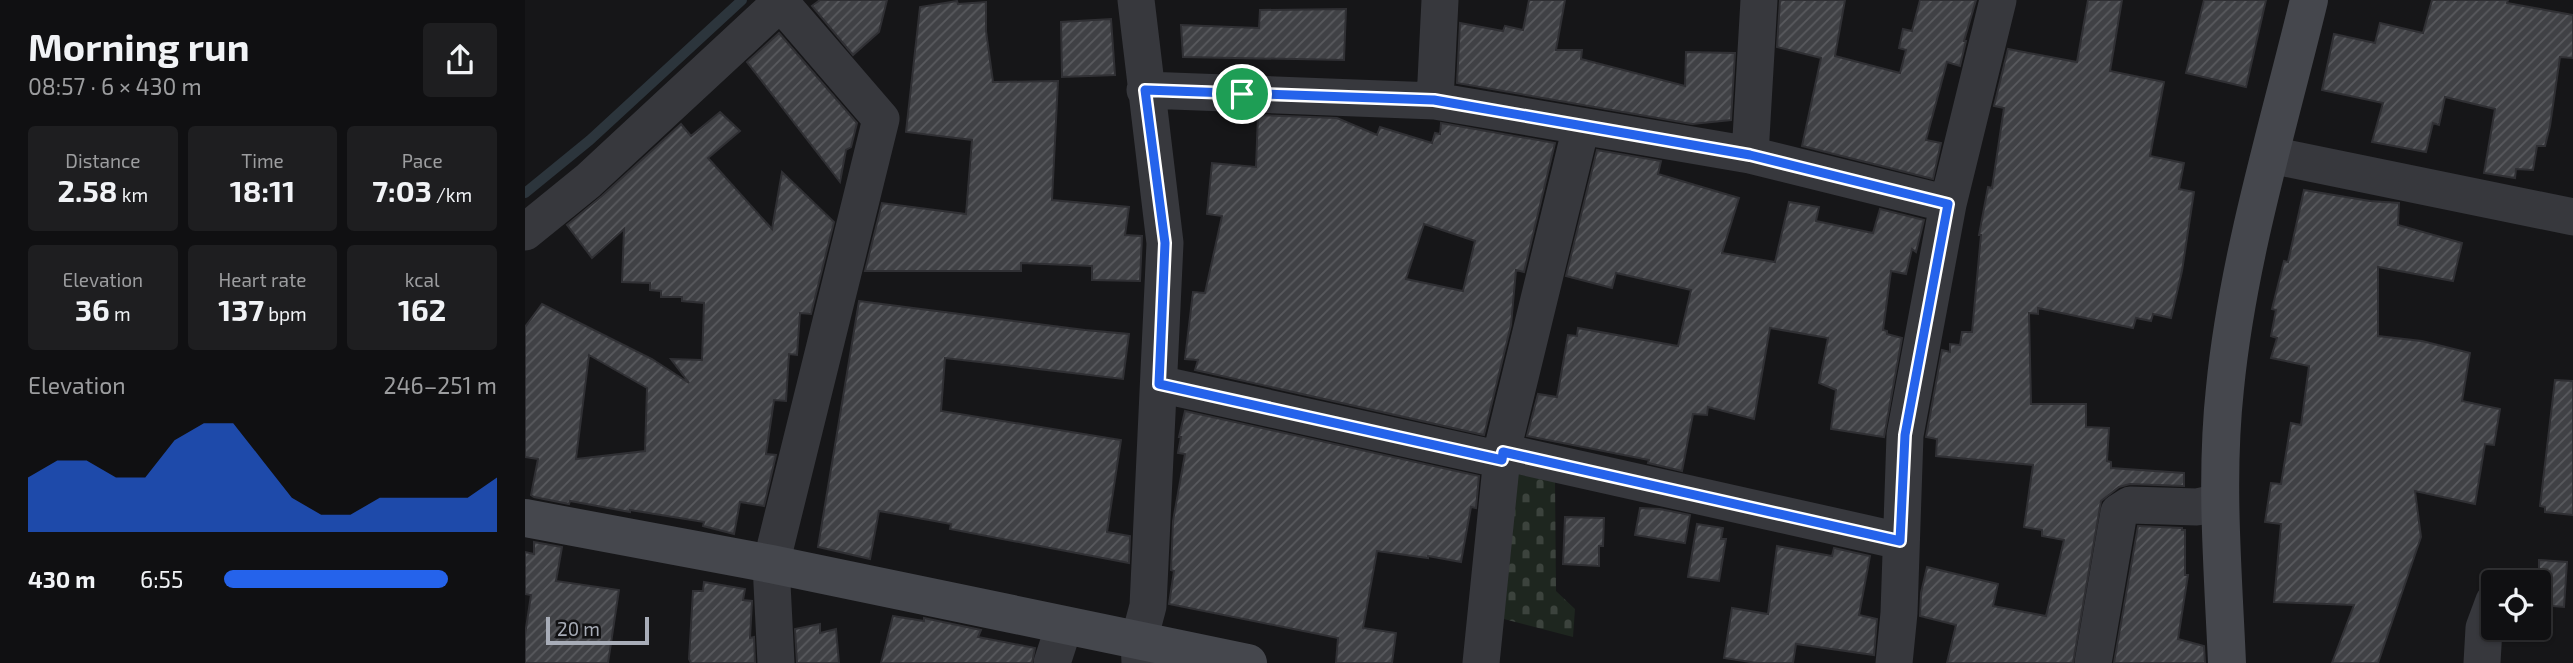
<!DOCTYPE html>
<meta charset="utf-8">
<style>
:root{--surface:#101012;--page:#1e1e20;--text:#f1f3f6;--muted:#9c9d9f;--line:#303032;--accent:#2563eb}
body{margin:0;font-family:"Exo 2",sans-serif;background:var(--page);color:var(--text);height:100vh;display:flex;flex-direction:column;font-size:26px;white-space:nowrap}
*{box-sizing:border-box;margin:0}
p{font-size:23px;color:var(--muted)}
.icon{flex:none;width:38px;height:38px;fill:none;stroke:currentColor;stroke-width:2;stroke-linecap:round;stroke-linejoin:round}
.map{position:relative;flex:1;overflow:hidden}
.panel{display:flex;flex-direction:column;background:var(--surface);width:525px}
.panel>*{flex:none}
.buttons{position:absolute;left:1956px;top:570px;display:grid;gap:14px}
.buttons a{display:grid;place-items:center;width:70px;height:70px;border-radius:7px;background:var(--surface);box-shadow:0 2px 5px #0004,0 0 0 2px var(--line);font-size:35px}
.scale{position:absolute;left:21px;bottom:18px;width:103px;box-sizing:border-box;padding-left:7px;border:4px solid #a8adb8;border-top:0;font-size:19px;line-height:24px;white-space:nowrap;color:#a8adb8;-webkit-text-stroke:5px #111113;paint-order:stroke}
.pin{position:absolute;display:grid;place-items:center;width:60px;height:60px;color:#fff;margin:-30px;border:4px solid #fff;border-radius:50%;box-shadow:0 2px 7px #0007}
.round{display:grid;place-items:center;flex:none;width:74px;height:74px;border-radius:7px;background:var(--page)}
.overview{display:flex;align-items:center;justify-content:space-between;height:119px;padding:0 28px}
h1{font-size:38px;font-weight:700;line-height:52px}
.stats{display:grid;grid-template-columns:repeat(3,1fr);gap:10px;height:119px;padding:7px 28px}
.stats div{display:grid;align-content:center;border-radius:7px;background:var(--page);text-align:center}
.stats b{font-size:30px;font-weight:700}
.stats small{font-size:19px;font-weight:400}
.stats p{font-size:19px}
.chart{height:196px;padding:14px 28px}
.chart p{display:flex;justify-content:space-between}
.chart svg{width:100%;height:126px;margin-top:7px;fill:var(--accent);opacity:.7}
ul{padding:0 28px;list-style:none;font-size:23px}
li{display:grid;grid-template-columns:112px 84px 1fr;align-items:center;height:52px}
li i{height:18px;border-radius:9px;background:var(--accent)}
main{display:flex;flex:1;min-height:0}
.map>svg:first-child{display:block}
</style>
<main>
<section class="panel">
<div class="overview"><div><h1>Morning run</h1><p>08:57 · 6 × 430 m</p></div><a class="round"><svg class="icon" aria-label="share" viewBox="0 0 24 24"><path d="M12 15V3M7 8l5-5 5 5M5 13v7h14v-7"/></svg></a></div>
<div class="stats">
<div><p>Distance</p><b>2.58<small> km</small></b></div>
<div><p>Time</p><b>18:11</b></div>
<div><p>Pace</p><b>7:03<small> /km</small></b></div>
</div>
<div class="stats">
<div><p>Elevation</p><b>36<small> m</small></b></div>
<div><p>Heart rate</p><b>137<small> bpm</small></b></div>
<div><p>kcal</p><b>162</b></div>
</div>
<div class="chart"><p><span>Elevation</span>246–251 m</p>
<svg viewBox="0 0 160 44" preserveAspectRatio="none"><path d="M0 44V25L10 19L20 19L30 25L40 25L50 12L60 6L70 6L80 19L90 32L100 38L110 38L120 32L130 32L140 32L150 32L160 25V44z"/></svg>
</div>
<ul>
<li><b>430 m</b>6:55<i style="width:82%"></i></li>
</ul>
</section>
<div class="map">
<svg width="2048" height="663" viewBox="0 0 2048 663">
<defs>
<pattern id="cemetery-stones" width="16" height="16" patternUnits="userSpaceOnUse" patternTransform="scale(1.75)"><rect width="16" height="16" fill="#1e261f"/><path d="M2 7V4a2 2 0 0 1 4 0v3zM10 15v-3a2 2 0 0 1 4 0v3z" fill="#3c433d"/></pattern>
<pattern id="building-hatch" width="6" height="6" patternUnits="userSpaceOnUse" patternTransform="scale(1.75)"><rect width="6" height="6" fill="#404145"/><path d="M-1 1l2-2M0 6l6-6M5 7l2-2" fill="none" stroke="#595a5e"/></pattern>
</defs>
<rect width="100%" height="100%" fill="#161618"/>
<!-- cemetery -->
<path fill="url(#cemetery-stones)" d="M983 470 1030 479 1031 591 1050 609 1048 637 975 618Z"/>
<g fill="none" stroke-linecap="round" stroke-linejoin="round">
<!-- stream -->
<path stroke="#2c353c" stroke-width="10" d="M0 193 65 140 217 0"/>
</g>
<!-- building -->
<path fill="url(#building-hatch)" stroke="#303034" stroke-width="2" fill-rule="evenodd" d="M295 0H362L354 32 328 55 287 6Z
M1004 0H1040L1031 50H1057L1056 59 1160 86 1161 52 1210 53 1206 120 1167 124 932 83 935 23 978 31 980 26 998 30Z
M1255 0H1320L1310 56 1375 73 1381 50 1374 48 1378 29 1387 31 1395 0H1451L1439 41H1441L1435 66 1422 62 1401 140 1416 143 1408 179 1277 146 1296 58 1252 47Z
M1563 0H1597L1585 71 1639 82 1625 156 1659 163 1654 189 1669 192 1657 271 1646 318 1628 314 1626 321 1611 318 1608 328 1513 308V314L1504 313 1506 404H1561V427L1584 428 1582 461 1586 462V468L1659 473V486L1605 484 1594 487 1576 501 1548 663H1422L1431 625 1395 616 1396 593 1402 567 1473 584 1468 606 1521 616 1539 540 1517 536V530L1499 527 1508 465 1411 456 1412 439 1401 437 1417 350 1425 352V344L1435 345 1437 332H1447L1456 235H1454L1463 187 1467 188 1479 108 1469 106 1483 49 1552 62Z
M1679 0H1741L1721 87 1661 73Z
M1907 0H1983L1982 3 2048 15V58L2035 57 2025 126 2020 146H2012L2008 170 1991 169 1990 178 1959 173 1970 109 1920 97 1914 125 1908 123 1901 152 1847 142 1858 103 1797 90 1809 34 1850 43 1855 23 1898 33Z
M432 1 433 4 461 2V31L468 82 533 81 527 200 604 207 600 235 617 236 615 281 567 280V266L496 263V271H340L357 203 441 214 447 140 381 132 395 7Z
M821 9 819 60 658 57 656 25 734 28 735 10Z
M586 19 590 75 537 77 536 22Z
M254 33 332 123 326 147 321 150 315 182 222 62Z
M195 112 215 131 183 158 247 229 257 172 309 222 286 314 275 313 272 355 264 354 261 401 249 400 241 454 251 455 239 506 215 502 209 534 178 526 179 522 105 510V512L45 501 44 504 9 497 6 495 13 459 0 457V327L17 304 127 359 164 383 146 359 177 360 179 303 157 301V297H136V291L125 290V283L97 282 99 229 67 258 42 225 77 196 156 124 166 136ZM64 355 122 388 120 451 51 459Z
M733 115 812 118 852 135 855 127 907 143 910 133 915 134 916 123 1030 143 999 272 991 270 986 325 959 435 670 370 673 360 660 359 668 292 680 293 697 216 682 214 687 163 731 167ZM899 224 950 241 938 291 881 279Z
M1072 150 1136 161 1133 174 1214 198 1197 253 1250 262 1264 202 1294 207 1291 221 1348 233 1355 209 1399 220 1391 252 1387 249 1381 274 1366 271 1358 330 1362 331V334L1377 338 1359 437 1306 429 1311 390 1294 383 1303 338 1245 328 1229 419 1183 407 1182 415 1168 414 1157 471 1123 463 1124 460 1002 436 1013 394 1032 397 1043 335 1052 336 1053 328 1153 346 1166 290 1091 273 1087 288 1041 276Z
M1779 190 1845 201 1874 203 1873 225 1937 243 1928 281 1853 267V336L1897 341 1945 353 1937 401 1975 409 1969 445 1960 444 1950 504 1890 491 1896 537 1853 663H1807L1829 605 1749 602 1756 524 1740 522 1746 483 1756 484 1766 423 1776 425 1784 366 1746 358 1752 338 1746 336 1751 310 1747 309 1759 261 1763 262Z
M334 301 560 330 604 334 598 379 420 358 416 411 596 440 582 532 605 536 604 563 425 529 426 524 354 511 345 559 293 547Z
M2030 380 2048 381V515L2020 512V507L2015 506Z
M660 411 954 476 951 508 946 507 936 562 903 556V558L852 551 838 628 871 633 867 663H811L813 638 644 604 649 571 646 570 648 521 660 454 653 453 656 437H654Z
M1115 508 1135 509 1165 515 1160 543 1110 535Z
M1040 517 1079 518 1078 546H1074V566L1038 564Z
M1172 524 1198 528 1196 539H1201L1194 581 1163 577Z
M1613 526 1657 528V530H1660V575H1663L1653 639 1679 646 1680 663H1589Z
M9 542 37 547 31 581 94 590 83 663H0V635L6 595 0 594V552L9 554Z
M1252 546 1307 556 1309 548 1345 556 1334 615 1352 619 1349 655 1271 644 1268 663H1232L1199 658 1207 608 1243 614Z
M2014 560 2042 562 2039 607 2014 605Z
M179 582 220 589 218 600 227 601 225 638 229 637 230 663H166L164 659 168 591H178Z
M368 616 399 621V618L456 630 453 637 510 648 507 663H356Z
M295 624V633L311 629 314 663H272L270 629Z"/>
<g fill="none" stroke-linecap="round" stroke-linejoin="round">
<!-- street -->
<path stroke="#37383d" stroke-width="37" d="M611 0 640 243 623 606 614 640 615 663
M620 90 910 101 1225 155 1423 204
M910 101 915 0
M1225 155 1234 0
M1746 155 2048 217
M0 232 63 181 258 0
M634 384 977 460
M978 452 1375 541
M251 663 246 564 356 119 256 3
M527 663 539 626
M956 663 978 447 1056 127
M1369 663 1374 613 1380 435 1423 204 1473 0
M1568 663 1594 512 1605 505 1672 507 1694 502
M1957 663 1959 628 1969 601"/>
<!-- secondary -->
<path stroke="#45474d" stroke-width="38" d="M0 518 246 564 723 663
M1702 663C1698 571 1690 479 1700 388 1713 257 1753 128 1784 0"/>
</g>
<g fill="none" stroke-linecap="round" stroke-linejoin="round">
<!-- route casing -->
<g stroke="#fff" stroke-width="14">
<path id="route" d="M620 90 909 100 1225 155 1423 204 1380 435 1375 541 978 452 977 460 634 384 640 243Z"/>
</g>
<!-- route -->
<use href="#route" stroke="#2563eb" stroke-width="9"/>
</g>
</svg>
<div class="buttons">
<a><svg class="icon" aria-label="locate" viewBox="0 0 24 24"><circle cx="12" cy="12" r="6"/><path d="M12 2v4M12 18v4M2 12h4M18 12h4"/></svg></a>
</div>
<div class="scale">20 m</div>
<div class="pin" style="left:717px;top:94px;background:#1e9e55"><svg class="icon" aria-label="arrive" viewBox="0 0 24 24"><path d="M6 21V4h12l-3 4 3 4H6"/></svg></div>
</div>
</main>
